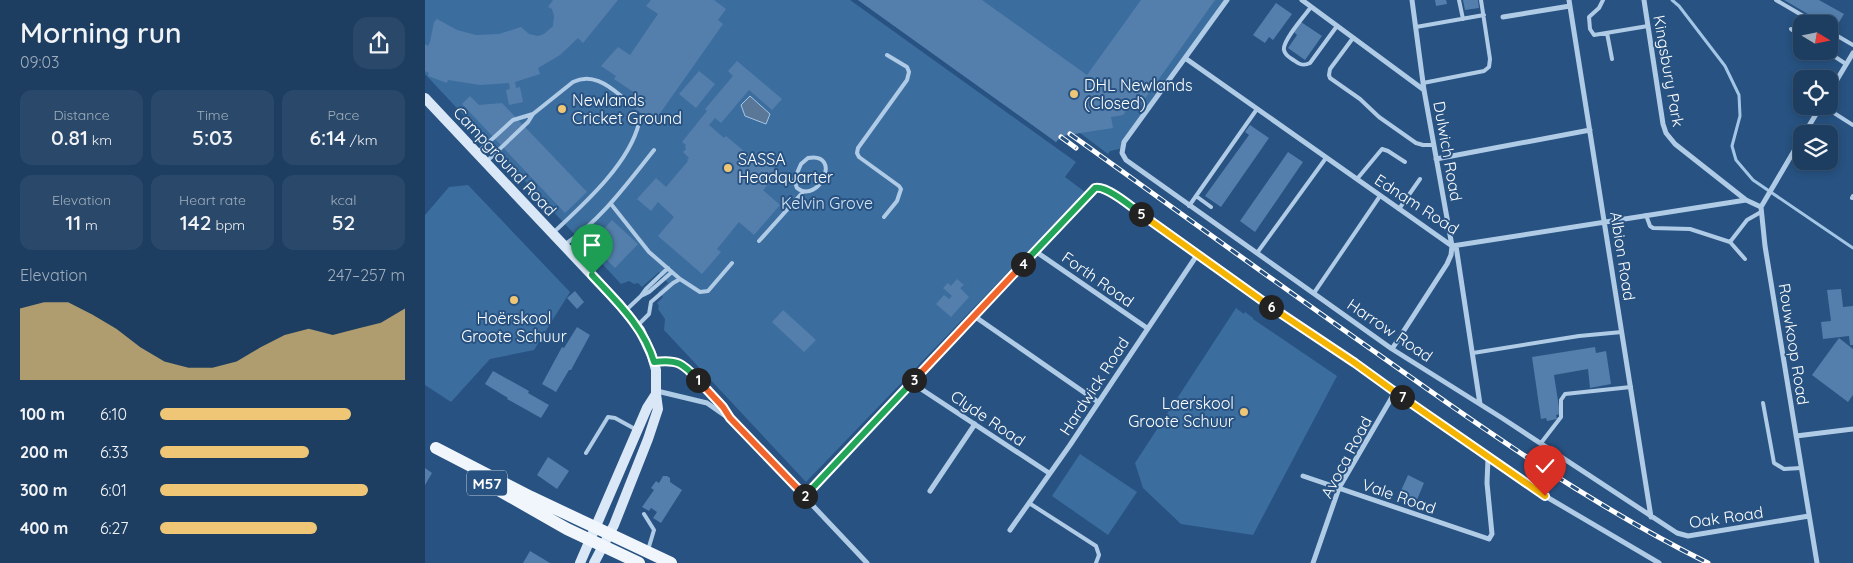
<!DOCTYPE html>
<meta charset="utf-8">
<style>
:root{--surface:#1d3e61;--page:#2a496a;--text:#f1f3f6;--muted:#a0aebd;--line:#3b5776;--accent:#eec676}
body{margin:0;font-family:Quicksand,sans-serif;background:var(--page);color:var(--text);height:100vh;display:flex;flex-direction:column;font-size:19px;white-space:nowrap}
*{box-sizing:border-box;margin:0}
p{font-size:16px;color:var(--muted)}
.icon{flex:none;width:28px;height:28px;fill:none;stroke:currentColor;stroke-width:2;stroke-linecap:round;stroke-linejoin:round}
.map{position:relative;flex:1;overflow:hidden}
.panel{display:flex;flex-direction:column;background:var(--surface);width:425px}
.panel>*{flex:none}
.needle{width:32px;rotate:100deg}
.fabs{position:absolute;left:1368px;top:15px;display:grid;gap:10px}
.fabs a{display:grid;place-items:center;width:45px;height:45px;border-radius:10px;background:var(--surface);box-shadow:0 2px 8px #0003,0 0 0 1px var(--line);font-size:25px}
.pin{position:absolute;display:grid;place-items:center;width:42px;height:42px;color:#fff;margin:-51px -21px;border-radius:50% 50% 50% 0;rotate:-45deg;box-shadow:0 0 5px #0007}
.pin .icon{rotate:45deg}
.km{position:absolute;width:25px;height:25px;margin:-12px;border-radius:50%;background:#222;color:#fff;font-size:14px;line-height:25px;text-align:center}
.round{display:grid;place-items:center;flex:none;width:52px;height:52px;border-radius:15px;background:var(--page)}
.head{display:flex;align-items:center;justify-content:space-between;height:85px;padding:0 20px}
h1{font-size:28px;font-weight:600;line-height:38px}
.stats{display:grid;grid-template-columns:repeat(3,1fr);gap:8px;height:85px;padding:5px 20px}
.stats div{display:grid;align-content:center;border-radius:12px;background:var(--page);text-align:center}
.stats b{font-size:21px;font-weight:600}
.stats small{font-size:14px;font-weight:400}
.stats p{font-size:14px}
.chart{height:140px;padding:10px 20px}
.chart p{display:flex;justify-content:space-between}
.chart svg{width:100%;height:90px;margin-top:5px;fill:var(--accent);opacity:.7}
ul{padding:0 20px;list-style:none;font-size:16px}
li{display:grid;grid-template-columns:80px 60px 1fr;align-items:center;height:38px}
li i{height:12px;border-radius:6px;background:var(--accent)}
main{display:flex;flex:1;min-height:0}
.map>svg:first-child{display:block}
</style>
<main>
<section class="panel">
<div class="head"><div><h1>Morning run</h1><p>09:03</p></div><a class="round"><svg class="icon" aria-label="share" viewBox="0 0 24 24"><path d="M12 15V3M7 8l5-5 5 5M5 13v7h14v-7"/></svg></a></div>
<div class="stats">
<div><p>Distance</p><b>0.81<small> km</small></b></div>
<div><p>Time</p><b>5:03</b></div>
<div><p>Pace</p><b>6:14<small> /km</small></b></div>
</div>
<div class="stats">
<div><p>Elevation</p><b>11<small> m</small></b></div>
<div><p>Heart rate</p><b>142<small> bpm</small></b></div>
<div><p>kcal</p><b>52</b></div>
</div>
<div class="chart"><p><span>Elevation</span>247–257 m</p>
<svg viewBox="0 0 160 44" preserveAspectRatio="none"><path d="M0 44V9L10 6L20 6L30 12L40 19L50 28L60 35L70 38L80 38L90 35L100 28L110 22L120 19L130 22L140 19L150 16L160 9V44z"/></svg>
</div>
<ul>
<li><b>100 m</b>6:10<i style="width:78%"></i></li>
<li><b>200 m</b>6:33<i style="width:61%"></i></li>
<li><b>300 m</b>6:01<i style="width:85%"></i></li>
<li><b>400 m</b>6:27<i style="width:64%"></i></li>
</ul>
</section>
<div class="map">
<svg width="1428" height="563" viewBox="0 0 1428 563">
<rect width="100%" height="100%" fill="#275281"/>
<!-- green -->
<path fill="#3c6d9f" d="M0 0H425L651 162 640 177 660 192 381 482 239 330 240 319 233 309 234 306 232 303 238 297 233 292 243 283 234 272 217 287 213 283 209 284 204 281 196 284 0 74Z
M433 0H802L699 142 698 148 685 151 683 154 655 133 637 136 631 142Z
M43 185 145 292 109 350 65 359 26 402 0 385V215L24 187Z
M811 308 819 314 820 312 828 318V319L912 376 828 535 756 524 718 488 710 463Z
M655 454 712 492 683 535 627 496Z"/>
<!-- water -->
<path fill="#5a7798" stroke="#a4c6e6" d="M325 96 345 114 341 124 320 116 316 105Z"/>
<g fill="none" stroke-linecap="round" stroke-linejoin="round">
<!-- stream -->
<path stroke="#a4c6e6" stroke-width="3" d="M1247 0 1254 6 1300 66 1314 95 1315 116 1307 146 1311 160 1328 180 1428 248"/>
</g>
<!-- building -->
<path fill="#547fac" d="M128 0H193L158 43 153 38 135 55 113 68 115 74 90 82 91 88 95 87 98 102 84 105 81 90 85 89 84 83 55 85 23 80 22 83 3 76 4 73 0 71V44L3 46 5 42 9 22 12 19 32 30 51 35 74 34 96 27 104 34 113 36 119 34 128 26 129 16 127 9 123 7Z
M226 0H289L301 9 293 20 298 24 231 119 227 116 225 119 203 104 210 93 189 79 191 76 176 66 193 47 205 55 233 14 221 6Z
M433 0H557L662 75 716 0H790L714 107 707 103 698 115 686 117 688 128 636 136 631 142Z
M1010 0H1021L1022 4 1011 6Z
M1038 0H1053L1054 8 1040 10Z
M1359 0H1394L1419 14 1410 29 1404 26V24H1400Z
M851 3 867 14 848 40 844 37 840 43 828 35Z
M876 22 897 36 880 60 863 48 872 35 869 32Z
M312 61 357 99 347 110 324 90 296 123 290 118 284 125 299 138 301 136 333 163 338 158 351 170 348 173 351 176 338 190 355 205 329 235 314 222 292 249 296 252 277 274 233 236 249 217 233 202 226 211 212 199 231 178 241 187 263 161 262 160 264 158 258 152 261 149 260 147 261 145 257 142 282 111 280 109 308 76 303 71Z
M274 71 290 84 271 108 254 94Z
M45 96 54 105 77 103 162 192 140 213 37 104Z
M825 125 844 138 796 207 780 196 824 135 820 132Z
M863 152 878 162 830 232 815 221Z
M187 220 213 244 190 268 168 246 179 234 176 232Z
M532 279 539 285 535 288 544 297 526 317 511 304 519 295 524 299 527 296 518 288 523 283 526 286Z
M1416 289 1418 307 1428 306V345H1425L1424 336 1398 339 1396 322 1406 321 1402 290Z
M150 291 159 302 152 309 142 298Z
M358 310 391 340 379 352 347 322Z
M152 327 165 335 146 370H144L131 392 117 384 137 347 139 348Z
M1414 338 1428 349V395L1423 402 1387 375Z
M1170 347 1171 353 1181 351 1186 384 1165 388 1163 369 1129 375 1135 414 1131 415 1132 419 1122 421 1121 418 1116 419 1107 357Z
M68 371 104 391 103 393 124 405 116 418 82 399 83 398 60 384Z
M123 457 144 471 132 489 112 475Z
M0 468 7 473 0 485Z
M983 475 999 483 991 502 974 495Z
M238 476H242L245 478V482L257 490 236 523 228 518 232 512 226 508 224 511 217 507 229 490 226 488 231 481 234 483Z
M105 551 125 563H98Z"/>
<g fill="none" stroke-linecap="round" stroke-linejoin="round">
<!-- service -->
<path stroke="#b0cbe6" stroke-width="4" d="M1034 0 1038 19
M1178 0 1174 8 1164 17 1165 29 1169 35 1223 26
M1351 0 1392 24
M886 7C880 15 857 41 859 50 860 56 866 58 870 61 875 65 879 66 885 63L912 26
M991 27 1059 15
M1366 29 1376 36
M1404 31 1428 45
M1182 33 1187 59
M928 38 905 69 904 75 905 78 935 99 954 117 991 143 998 145H1009
M1401 51 1421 64
M998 83 1059 71 1064 67 1065 59 1056 0
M1398 106 1428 125
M52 153 88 120 108 114
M383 158C418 152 394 205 372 188L369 180 376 164Z
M61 162 103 122 108 114 148 82C166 73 182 84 196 96
M932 179 957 149 963 151 980 162
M771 196 786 207
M1427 198 1428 196
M186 204 224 252 255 279 275 292 283 291 307 263
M764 206 832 109
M974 209 995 179
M1221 215 1225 226 1228 228 1265 229 1305 242 1322 220 1336 212
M459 217 472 201 476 189 474 186 434 157 432 153 433 148 482 80 484 72 482 67 462 55
M129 232C159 204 204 164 214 123
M334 241 378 192
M1305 242 1320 259
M139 245C176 220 201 185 229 150
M832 253 901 158
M889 293 955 196
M218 295 224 292 247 272
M200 311 216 296 221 289 243 268
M213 325 224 314 226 302 248 283 255 279
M1048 353 1154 336 1197 332
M1338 403 1349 463 1359 469 1376 468
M1116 443 1136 417V400L1140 394 1206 387
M161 453 183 417 190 418 210 429
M604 503 671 546 674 555 671 563
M219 514 229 530 223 550"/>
<!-- minor -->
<path stroke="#b0cbe6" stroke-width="5" d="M802 0 699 142 697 153 701 160 967 349 1077 418 1252 533 1263 536 1384 516
M877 0 999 90
M1144 0 1226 517
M1219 0 1238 124 1241 133 1250 144 1321 200
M1078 17 1145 6
M760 58 1027 246 1321 200 1336 207
M1404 93 1428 53
M1379 134 1396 106
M1376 139 1336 207 1340 246 1392 563
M1011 159 1165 130
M1031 246 1055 404
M610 251 722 328
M549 316 673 402
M967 349 1022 264 1026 255 1027 246 999 90 987 0
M229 362C236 361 243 359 249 361 265 365 297 404 305 418L442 563
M487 383 624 473
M232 391 282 403 302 417
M1371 436 1428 429
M878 476 1064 539 1067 534 1062 483 1063 458
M505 491 550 424
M379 497 665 191 674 187 704 205 814 285 930 363 1063 458 1120 496 1234 563
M585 530 645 445 772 255
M888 563 914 488 970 392"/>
<!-- secondary -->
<path stroke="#d9e7f6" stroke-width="10" d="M0 98 195 305 215 330 227 356 231 370V394L233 409 223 439 189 525 169 563
M155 563 222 408 231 394"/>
<!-- primary -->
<path stroke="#f1f6fd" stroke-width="12" d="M11 448 106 497 246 563
M54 477 70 488 142 529 214 563"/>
<!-- rail casing -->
<g stroke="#fff" stroke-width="5">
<path id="rail" d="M645 134C750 209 854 285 960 359 1064 433 1168 506 1283 563
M636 137 651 148"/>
</g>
<!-- rail -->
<use href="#rail" stroke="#275281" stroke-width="3" stroke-dasharray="9" stroke-linecap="butt"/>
</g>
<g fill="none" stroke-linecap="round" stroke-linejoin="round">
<!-- split-1 casing -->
<g stroke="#fff" stroke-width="10">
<path id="split-1" d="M167 275C191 301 219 327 229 362 252 359 258 363 273 380"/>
</g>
<!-- split-2 casing -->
<g stroke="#fff" stroke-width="10">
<path id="split-2" d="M273 380 298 407 305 418 380 496"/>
</g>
<!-- split-3 casing -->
<g stroke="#fff" stroke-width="10">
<path id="split-3" d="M380 496 489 380"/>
</g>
<!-- split-4 casing -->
<g stroke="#fff" stroke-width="10">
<path id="split-4" d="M489 380 598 264"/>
</g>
<!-- split-5 casing -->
<g stroke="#fff" stroke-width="10">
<path id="split-5" d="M598 264 670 188C681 185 707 207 716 214"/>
</g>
<!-- split-6 casing -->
<g stroke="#fff" stroke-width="10">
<path id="split-6" d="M716 214 846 307"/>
</g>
<!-- split-7 casing -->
<g stroke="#fff" stroke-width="10">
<path id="split-7" d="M846 307 930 363 977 397"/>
</g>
<!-- split-8 casing -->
<g stroke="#fff" stroke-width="10">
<path id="split-8" d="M977 397 1120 496"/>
</g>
<!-- split-1 -->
<use href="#split-1" stroke="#22a559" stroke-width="6"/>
<!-- split-2 -->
<use href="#split-2" stroke="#f0652b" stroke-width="6"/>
<!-- split-3 -->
<use href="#split-3" stroke="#22a559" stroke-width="6"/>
<!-- split-4 -->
<use href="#split-4" stroke="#f0652b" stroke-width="6"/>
<!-- split-5 -->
<use href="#split-5" stroke="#22a559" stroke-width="6"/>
<!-- split-6 -->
<use href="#split-6" stroke="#f5b400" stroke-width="6"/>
<!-- split-7 -->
<use href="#split-7" stroke="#f5b400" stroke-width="6"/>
<!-- split-8 -->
<use href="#split-8" stroke="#f5b400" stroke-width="6"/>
</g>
<!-- markers -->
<g fill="#eec676" stroke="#275281" stroke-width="2">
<circle cx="649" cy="94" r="5"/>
<circle cx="137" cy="109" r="5"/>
<circle cx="303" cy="168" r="5"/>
<circle cx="89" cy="300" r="5"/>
<circle cx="819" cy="412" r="5"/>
</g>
<g text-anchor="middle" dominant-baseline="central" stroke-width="4" stroke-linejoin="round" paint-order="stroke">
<!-- shield labels -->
<rect fill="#275281" stroke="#becbd9" stroke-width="1" x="42" y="470.5" width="40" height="25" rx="4"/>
<g font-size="15" font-weight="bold" fill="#fff">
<text x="62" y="483">M57</text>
</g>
<!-- street labels -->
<g font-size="16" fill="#fff" stroke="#275281">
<text transform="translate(1244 71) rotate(80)">Kingsbury Park</text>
<text transform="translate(1023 151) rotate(80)">Dulwich Road</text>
<text transform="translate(80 161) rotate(47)">Campground Road</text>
<text transform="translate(992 204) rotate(33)">Ednam Road</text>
<text transform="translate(1198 256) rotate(81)">Albion Road</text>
<text transform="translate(673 279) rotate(35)">Forth Road</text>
<text transform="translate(965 330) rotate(34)">Harrow Road</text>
<text transform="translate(1369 344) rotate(81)">Rouwkoop Road</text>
<text transform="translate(669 386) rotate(-57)">Hardwick Road</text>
<text transform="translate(563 418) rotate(34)">Clyde Road</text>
<text transform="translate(921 457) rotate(-62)">Avoca Road</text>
<text transform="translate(974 496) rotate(19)">Vale Road</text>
<text transform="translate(1301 517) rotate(-8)">Oak Road</text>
</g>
<!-- poi labels -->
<g font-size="16" fill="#fff" stroke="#275281" text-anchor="start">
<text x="659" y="85">DHL Newlands<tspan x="659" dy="18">(Closed)</tspan></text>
<text x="147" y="100">Newlands<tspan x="147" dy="18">Cricket Ground</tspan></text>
<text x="313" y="159">SASSA<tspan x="313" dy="18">Headquarter</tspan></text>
<text x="89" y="318" text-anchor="middle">Hoërskool<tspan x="89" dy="18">Groote Schuur</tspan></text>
<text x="809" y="403" text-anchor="end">Laerskool<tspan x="809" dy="18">Groote Schuur</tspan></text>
</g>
<!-- park labels -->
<g font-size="16" fill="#d3e4f5" stroke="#275281">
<text x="402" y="203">Kelvin Grove</text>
</g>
</g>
</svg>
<div class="fabs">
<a><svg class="needle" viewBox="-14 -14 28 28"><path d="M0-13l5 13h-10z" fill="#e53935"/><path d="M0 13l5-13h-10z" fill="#a0aebd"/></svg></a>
<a><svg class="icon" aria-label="locate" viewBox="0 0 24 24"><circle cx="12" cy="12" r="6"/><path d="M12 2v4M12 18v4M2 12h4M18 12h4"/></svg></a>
<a><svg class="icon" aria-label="layers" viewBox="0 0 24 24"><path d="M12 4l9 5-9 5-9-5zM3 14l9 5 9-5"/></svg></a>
</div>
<div class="pin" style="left:167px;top:275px;background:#1e9e55"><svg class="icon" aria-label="arrive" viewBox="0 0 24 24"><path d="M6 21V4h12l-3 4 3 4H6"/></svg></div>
<div class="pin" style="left:1120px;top:496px;background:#d93025"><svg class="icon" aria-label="check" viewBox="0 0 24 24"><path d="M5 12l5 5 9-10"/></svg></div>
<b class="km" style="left:273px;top:380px">1</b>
<b class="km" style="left:380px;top:496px">2</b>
<b class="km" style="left:489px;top:380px">3</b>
<b class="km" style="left:598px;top:264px">4</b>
<b class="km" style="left:716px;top:214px">5</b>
<b class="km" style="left:846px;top:307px">6</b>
<b class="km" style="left:977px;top:397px">7</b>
</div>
</main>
